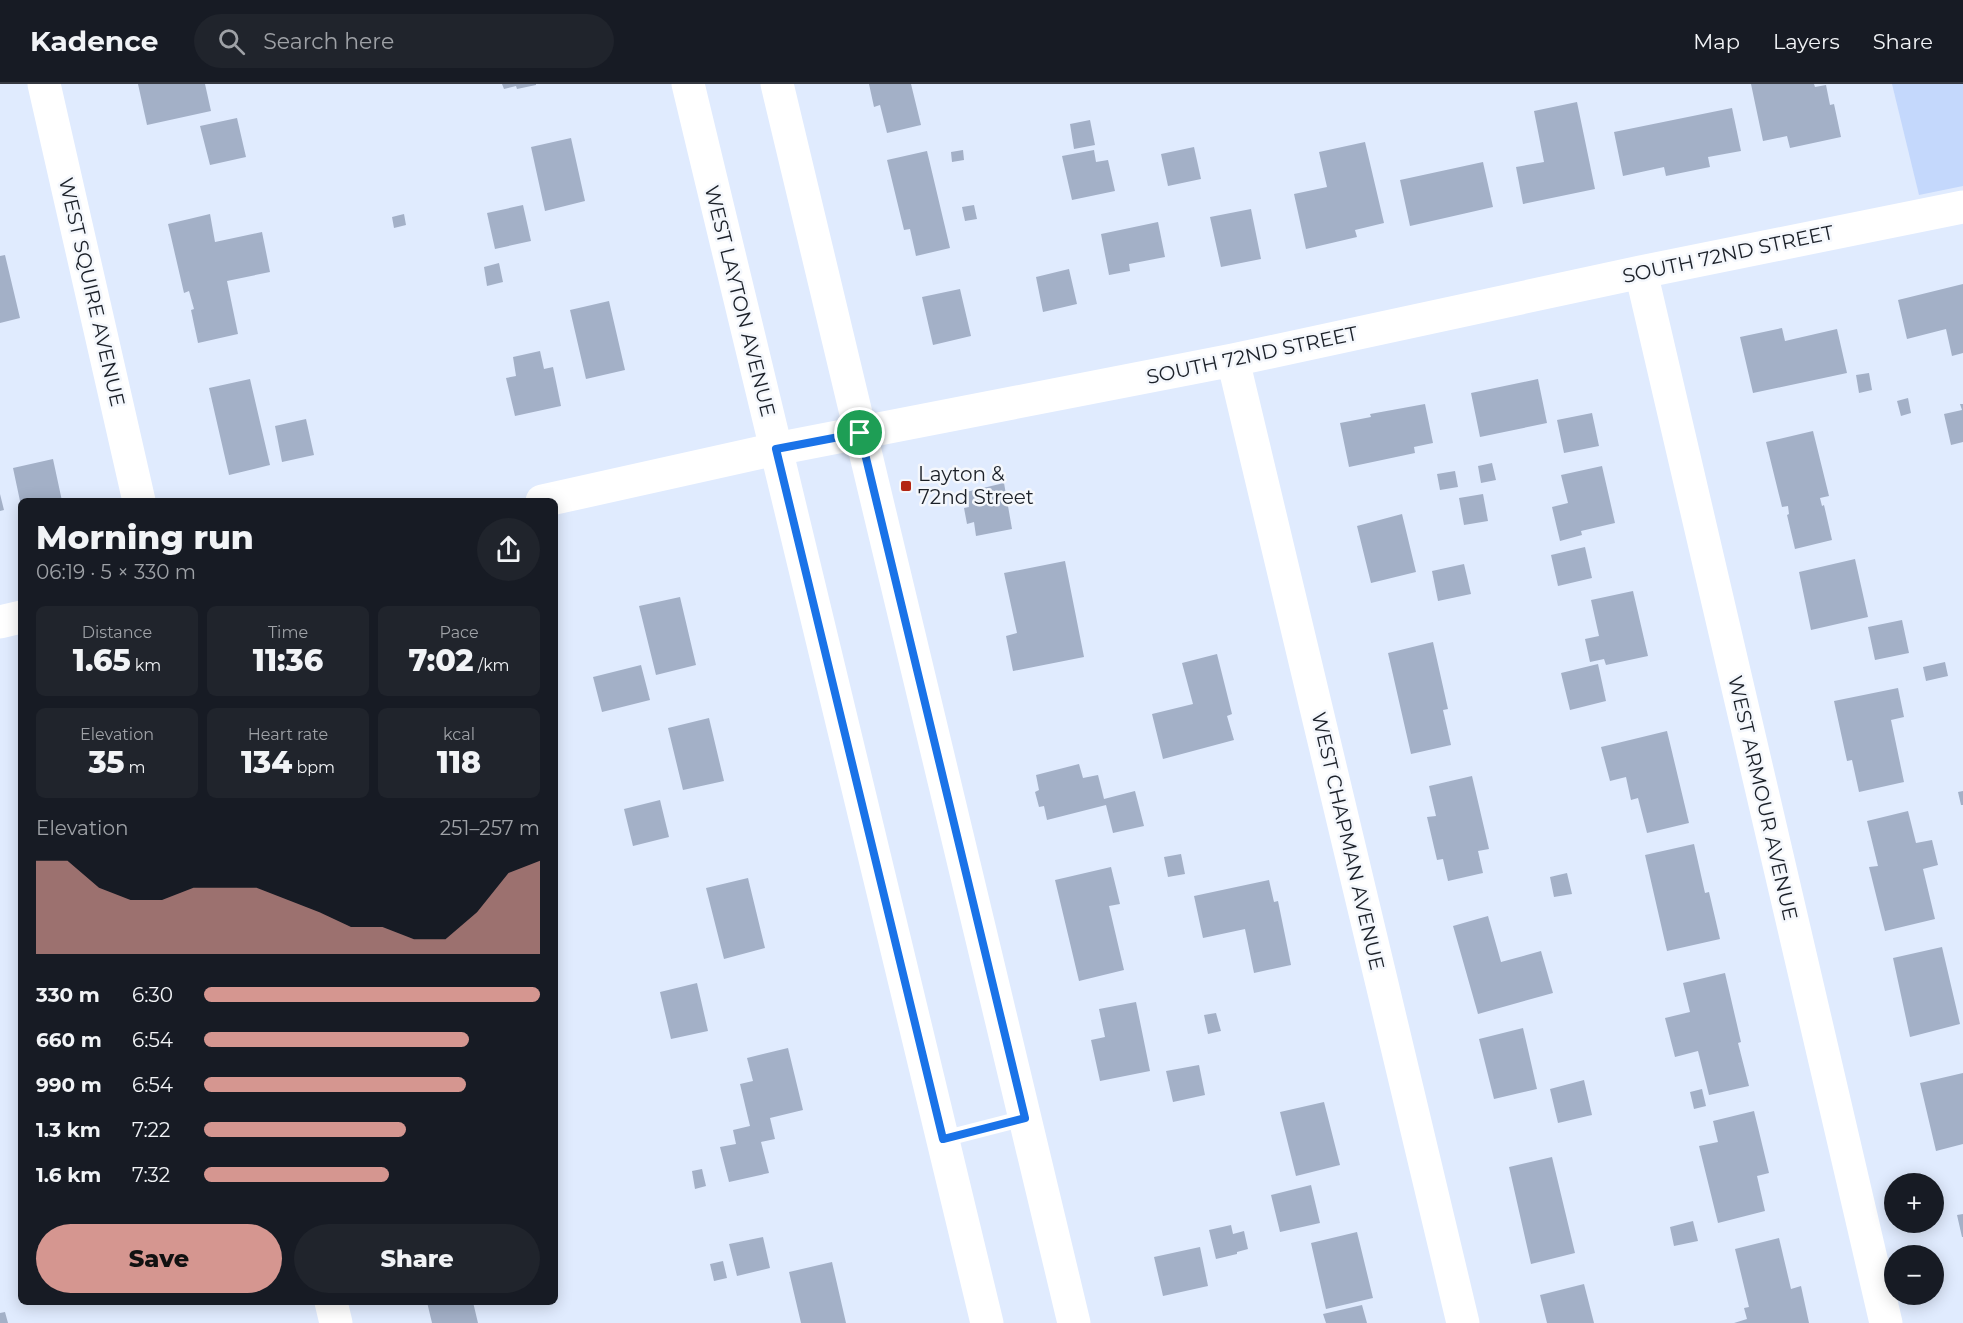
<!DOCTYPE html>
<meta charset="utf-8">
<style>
:root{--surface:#171b24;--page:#20242c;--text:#f1f3f6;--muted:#9ea1a6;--line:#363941;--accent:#d59690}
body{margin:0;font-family:Montserrat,sans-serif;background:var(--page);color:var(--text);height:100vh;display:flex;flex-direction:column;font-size:22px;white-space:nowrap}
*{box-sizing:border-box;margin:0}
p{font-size:20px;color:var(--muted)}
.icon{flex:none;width:33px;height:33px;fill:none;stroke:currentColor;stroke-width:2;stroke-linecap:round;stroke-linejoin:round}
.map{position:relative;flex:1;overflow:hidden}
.sheet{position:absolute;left:18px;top:414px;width:540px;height:807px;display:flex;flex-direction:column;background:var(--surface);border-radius:9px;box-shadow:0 3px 15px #0003}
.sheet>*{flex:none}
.buttons{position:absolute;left:1884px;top:1089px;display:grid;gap:12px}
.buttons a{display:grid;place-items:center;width:60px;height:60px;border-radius:50%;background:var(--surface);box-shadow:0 3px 15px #0003;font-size:30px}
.pin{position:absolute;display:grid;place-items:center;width:51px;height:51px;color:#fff;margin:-26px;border:3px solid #fff;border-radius:50%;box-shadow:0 2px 6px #0007}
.round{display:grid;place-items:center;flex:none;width:63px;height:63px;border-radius:32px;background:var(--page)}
.overview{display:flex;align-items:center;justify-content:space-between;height:102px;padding:0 18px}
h1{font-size:33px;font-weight:800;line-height:45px}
.figures{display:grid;grid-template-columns:repeat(3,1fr);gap:9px;height:102px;padding:6px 18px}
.figures div{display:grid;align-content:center;border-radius:9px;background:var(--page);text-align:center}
.figures b{font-size:30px;font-weight:800}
.figures small{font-size:16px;font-weight:400}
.figures p{font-size:16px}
.chart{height:168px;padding:12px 18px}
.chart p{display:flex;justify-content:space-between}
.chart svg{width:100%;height:108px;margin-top:6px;fill:var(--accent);opacity:.7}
.action{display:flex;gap:12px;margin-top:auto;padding:12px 18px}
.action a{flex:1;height:69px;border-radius:36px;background:var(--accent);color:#111;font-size:24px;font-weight:800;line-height:69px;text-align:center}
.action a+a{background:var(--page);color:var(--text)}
ul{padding:0 18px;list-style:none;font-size:20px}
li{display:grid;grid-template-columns:96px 72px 1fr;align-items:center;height:45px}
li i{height:15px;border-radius:8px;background:var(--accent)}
header{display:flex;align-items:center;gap:36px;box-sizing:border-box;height:84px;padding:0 30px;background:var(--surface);border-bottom:2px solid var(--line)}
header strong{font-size:28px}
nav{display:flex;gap:33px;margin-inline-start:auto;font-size:21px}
.search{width:420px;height:54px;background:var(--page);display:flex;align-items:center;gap:15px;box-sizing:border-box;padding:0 21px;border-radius:33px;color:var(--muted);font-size:22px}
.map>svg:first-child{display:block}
</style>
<header>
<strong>Kadence</strong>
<div class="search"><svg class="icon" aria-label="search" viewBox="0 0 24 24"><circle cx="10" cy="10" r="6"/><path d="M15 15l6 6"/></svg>Search here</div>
<nav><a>Map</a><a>Layers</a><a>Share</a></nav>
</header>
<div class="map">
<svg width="1963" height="1239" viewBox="0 0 1963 1239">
<rect width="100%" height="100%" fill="#e0ebfe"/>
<!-- green -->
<path fill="#c4d8fc" d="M1892 0H1963V102L1919 111Z"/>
<!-- building -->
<path fill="#a3b0c7" d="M138 0H205L211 27 147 41Z
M502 0H536V1L517 5 516 2 504 5Z
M869 0H911L921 41 887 49 880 21 874 23Z
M1751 0H1814L1815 3 1826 1 1830 21 1834 20 1841 53 1790 64 1787 52 1763 57Z
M1577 18 1595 105 1523 120 1516 83 1544 78 1534 27Z
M1732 24 1741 67 1708 73 1710 83 1666 92 1664 83 1623 92 1614 48Z
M237 34 246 73 210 81 200 42Z
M1090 36 1095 61 1074 65 1070 40Z
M571 54 585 117 545 127 531 63Z
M1365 58 1384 139 1355 146 1357 153 1306 165 1294 110 1327 103 1319 68Z
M1194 63 1201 95 1168 102 1161 70Z
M963 66 964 76 952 78 951 68Z
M1094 66 1096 78 1108 76 1115 107 1072 116 1062 72Z
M927 67 950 164 916 172 910 145 904 146 887 76Z
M1483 78 1493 123 1410 142 1400 96Z
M523 121 531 157 495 165 487 129Z
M974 121 977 135 965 137 962 123Z
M1251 125 1261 175 1221 183 1210 133Z
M210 130 215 158 262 148 270 188 227 197 238 250 198 259 191 226 194 225 189 207 184 209 168 140Z
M404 130 406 141 394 144 392 133Z
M1158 138 1165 173 1129 180 1130 187 1109 191 1101 150Z
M5 171 20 234 0 239V172Z
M499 179 503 198 487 202 484 183Z
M1069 185 1077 220 1043 228 1036 193Z
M1963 200V269L1952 272 1946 245 1907 255 1898 216Z
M960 205 971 252 933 261 922 213Z
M609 217 625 286 586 295 570 226Z
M1782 244 1785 257 1837 245 1847 289 1753 309 1740 253Z
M540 267 544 285 553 283 561 322 515 332 506 294 516 292 513 273Z
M1869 289 1872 306 1859 309 1856 291Z
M250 295 270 381 229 391 209 304Z
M1538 295 1547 339 1480 353 1471 309Z
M1908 314 1911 329 1901 332 1897 317Z
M1425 320 1433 359 1414 363 1415 369 1349 383 1340 339 1371 333 1370 330Z
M1960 320H1963V358L1951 361 1944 330 1962 326Z
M1592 329 1599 362 1564 369 1557 336Z
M306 335 314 371 282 378 275 342Z
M1813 347 1829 412 1820 414 1822 422 1824 421 1832 456 1795 465 1787 431 1789 430 1788 422 1782 423 1766 358Z
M53 375 62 417H20L13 384Z
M1492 379 1496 396 1481 399 1478 382Z
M1602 382 1615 439 1581 447 1582 451 1560 457 1552 423 1568 419 1561 391Z
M1455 387 1458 403 1440 406 1437 390Z
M1004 399 1012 445 976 452 974 438 967 440 964 424 969 423 966 408Z
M0 410 4 426 0 427Z
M1483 410 1488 437 1464 441 1459 414Z
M1402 430 1416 488 1371 499 1357 442Z
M1585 463 1592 494 1558 502 1551 471Z
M1855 475 1868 533 1811 546 1799 488Z
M1065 477 1084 573 1013 587 1006 552 1017 549 1004 489Z
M1464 480 1471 510 1438 517 1432 487Z
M1633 507 1648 572 1606 581 1604 575 1590 578 1585 555 1599 552 1591 516Z
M680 513 696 581 656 591 639 522Z
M1902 536 1909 569 1875 576 1868 543Z
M1433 558 1448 625 1443 626 1451 661 1411 670 1388 569Z
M1217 570 1232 630 1227 632 1234 656 1163 675 1152 630 1193 620 1182 579Z
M1945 578 1948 592 1926 597 1923 583Z
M1598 580 1606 617 1570 626 1561 589Z
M641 581 650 616 602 628 593 593Z
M1898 604 1904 633 1891 636 1904 698 1859 708 1852 676 1847 677 1834 617Z
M709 634 724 697 683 706 668 644Z
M1667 647 1689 739 1647 749 1638 714 1631 716 1626 693 1610 697 1601 663Z
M1079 680 1083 694 1098 691 1104 715 1135 707 1144 742 1113 749 1106 721 1047 736 1044 722 1039 723 1035 708 1039 706 1036 691Z
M1472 692 1489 765 1478 767 1483 789 1448 797 1443 775 1437 776 1427 733 1436 732 1429 702Z
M1963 707V721H1961L1958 708Z
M660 716 669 753 633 762 624 725Z
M1908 727 1916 759 1932 756 1938 781 1923 785 1935 835 1885 847 1869 783 1878 782 1867 737Z
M1694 760 1705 809 1709 808 1720 855 1667 867 1645 771Z
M1181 770 1185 790 1168 793 1164 773Z
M1111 783 1120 820 1109 822 1124 886 1079 897 1055 796Z
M1567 789 1572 810 1554 813 1550 793Z
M748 794 765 864 724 875 706 804Z
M1269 796 1274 818 1278 817 1291 881 1254 889 1245 845 1203 854 1194 812Z
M1488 832 1501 878 1541 867 1553 909 1478 930 1453 842Z
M1942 863 1960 940 1910 953 1893 874Z
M1725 889 1741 958 1738 959 1749 1002 1709 1011 1698 967 1675 973 1665 934 1690 928 1683 899Z
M697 899 708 947 671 955 660 908Z
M1136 918 1150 987 1100 997 1091 956 1105 953 1099 925Z
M1216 929 1221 947 1208 950 1204 931Z
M1523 944 1537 1005 1494 1015 1479 955Z
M788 964 803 1026 770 1034 775 1055 761 1058 769 1089 729 1098 720 1063 736 1060 733 1046 750 1042 740 1000 753 997 747 974Z
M1199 981 1205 1011 1173 1018 1166 987Z
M1963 989V1060L1936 1067 1920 999Z
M1584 996 1592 1031 1558 1039 1550 1005Z
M1702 1005 1706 1022 1694 1025 1690 1008Z
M1324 1018 1340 1081 1296 1092 1280 1028Z
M1754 1027 1769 1089 1757 1092 1765 1127 1718 1139 1699 1062 1718 1058 1713 1037Z
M1552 1073 1575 1169 1531 1180 1509 1083Z
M702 1085 706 1102 695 1105 692 1087Z
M1311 1101 1320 1139 1280 1148 1271 1111Z
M1963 1130V1153H1962L1957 1131Z
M1693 1137 1698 1157 1674 1162 1670 1143Z
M1231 1141 1233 1150 1244 1147 1248 1165 1237 1168V1170L1216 1175 1209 1146Z
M1357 1148 1373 1214 1326 1225 1311 1159Z
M763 1153 770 1184 737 1192 729 1160Z
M1779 1154 1791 1205 1801 1202 1809 1239H1734L1747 1235 1744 1224 1749 1223 1735 1165Z
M1200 1163 1208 1202 1163 1212 1154 1173Z
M723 1177 727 1194 714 1197 710 1180Z
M832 1178 846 1239H801L789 1188Z
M1584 1200 1594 1239H1547L1540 1211Z
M427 1218H473L478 1239H432Z
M1362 1221 1367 1239H1326L1323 1230Z
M5 1228 8 1239H0V1229Z"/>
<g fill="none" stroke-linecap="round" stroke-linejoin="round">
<!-- lane -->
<path stroke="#fff" stroke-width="16" d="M943 1055 1025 1034"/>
<!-- street -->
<path stroke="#fff" stroke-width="33" d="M44 0 139 417
M1641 188 1886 1239
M1233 276 1463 1239
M542 417 776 365 1233 276 1641 188 1963 123
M0 538 21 533
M331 1218 336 1239"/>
<!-- secondary -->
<path stroke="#fff" stroke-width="33" d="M688 0 987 1239
M777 0 1074 1239"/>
</g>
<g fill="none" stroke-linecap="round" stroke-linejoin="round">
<!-- route casing -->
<g stroke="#fff" stroke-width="12">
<path id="route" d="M860 349 1025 1034 943 1055 776 365Z"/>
</g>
<!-- route -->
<use href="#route" stroke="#1a73e8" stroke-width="8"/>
</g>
<!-- markers -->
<rect fill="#b32513" stroke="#f4f7fc" stroke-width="2" x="900" y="396" width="12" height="12" rx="3"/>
<g text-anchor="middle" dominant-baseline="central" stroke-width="5" stroke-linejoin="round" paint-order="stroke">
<!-- street labels -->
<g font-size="20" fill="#1b2028" stroke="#f4f7fc">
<text transform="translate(1728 170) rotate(-12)">SOUTH 72ND STREET</text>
<text transform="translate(92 208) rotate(77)">WEST SQUIRE AVENUE</text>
<text transform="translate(740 217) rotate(76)">WEST LAYTON AVENUE</text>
<text transform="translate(1252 271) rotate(-12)">SOUTH 72ND STREET</text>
<text transform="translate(1763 714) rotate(77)">WEST ARMOUR AVENUE</text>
<text transform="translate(1348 757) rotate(77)">WEST CHAPMAN AVENUE</text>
</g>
<!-- poi labels -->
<g font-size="20" fill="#1b2028" stroke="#f4f7fc" text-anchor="start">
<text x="918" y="390">Layton &amp;<tspan x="918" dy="23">72nd Street</tspan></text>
</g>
</g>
</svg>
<div class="buttons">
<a>+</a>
<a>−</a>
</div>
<div class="pin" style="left:860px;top:349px;background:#1e9e55"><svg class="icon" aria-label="arrive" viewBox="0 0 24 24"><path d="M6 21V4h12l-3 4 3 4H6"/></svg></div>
<section class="sheet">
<div class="overview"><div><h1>Morning run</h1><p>06:19 · 5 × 330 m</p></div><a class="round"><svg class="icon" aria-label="share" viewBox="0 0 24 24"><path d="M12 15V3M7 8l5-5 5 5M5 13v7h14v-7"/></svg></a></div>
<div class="figures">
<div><p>Distance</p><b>1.65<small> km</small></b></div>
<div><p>Time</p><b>11:36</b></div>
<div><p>Pace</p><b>7:02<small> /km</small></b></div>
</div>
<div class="figures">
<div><p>Elevation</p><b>35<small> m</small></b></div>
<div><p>Heart rate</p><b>134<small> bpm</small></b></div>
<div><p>kcal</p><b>118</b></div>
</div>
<div class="chart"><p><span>Elevation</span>251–257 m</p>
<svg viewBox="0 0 160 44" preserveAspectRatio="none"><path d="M0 44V6L10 6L20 17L30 22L40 22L50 17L60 17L70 17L80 22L90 27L100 33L110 33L120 38L130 38L140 27L150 11L160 6V44z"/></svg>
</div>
<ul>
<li><b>330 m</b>6:30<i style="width:100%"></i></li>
<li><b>660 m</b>6:54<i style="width:79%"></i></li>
<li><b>990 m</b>6:54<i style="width:78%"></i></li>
<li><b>1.3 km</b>7:22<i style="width:60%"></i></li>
<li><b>1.6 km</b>7:32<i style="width:55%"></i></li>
</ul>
<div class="action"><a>Save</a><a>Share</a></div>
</section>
</div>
